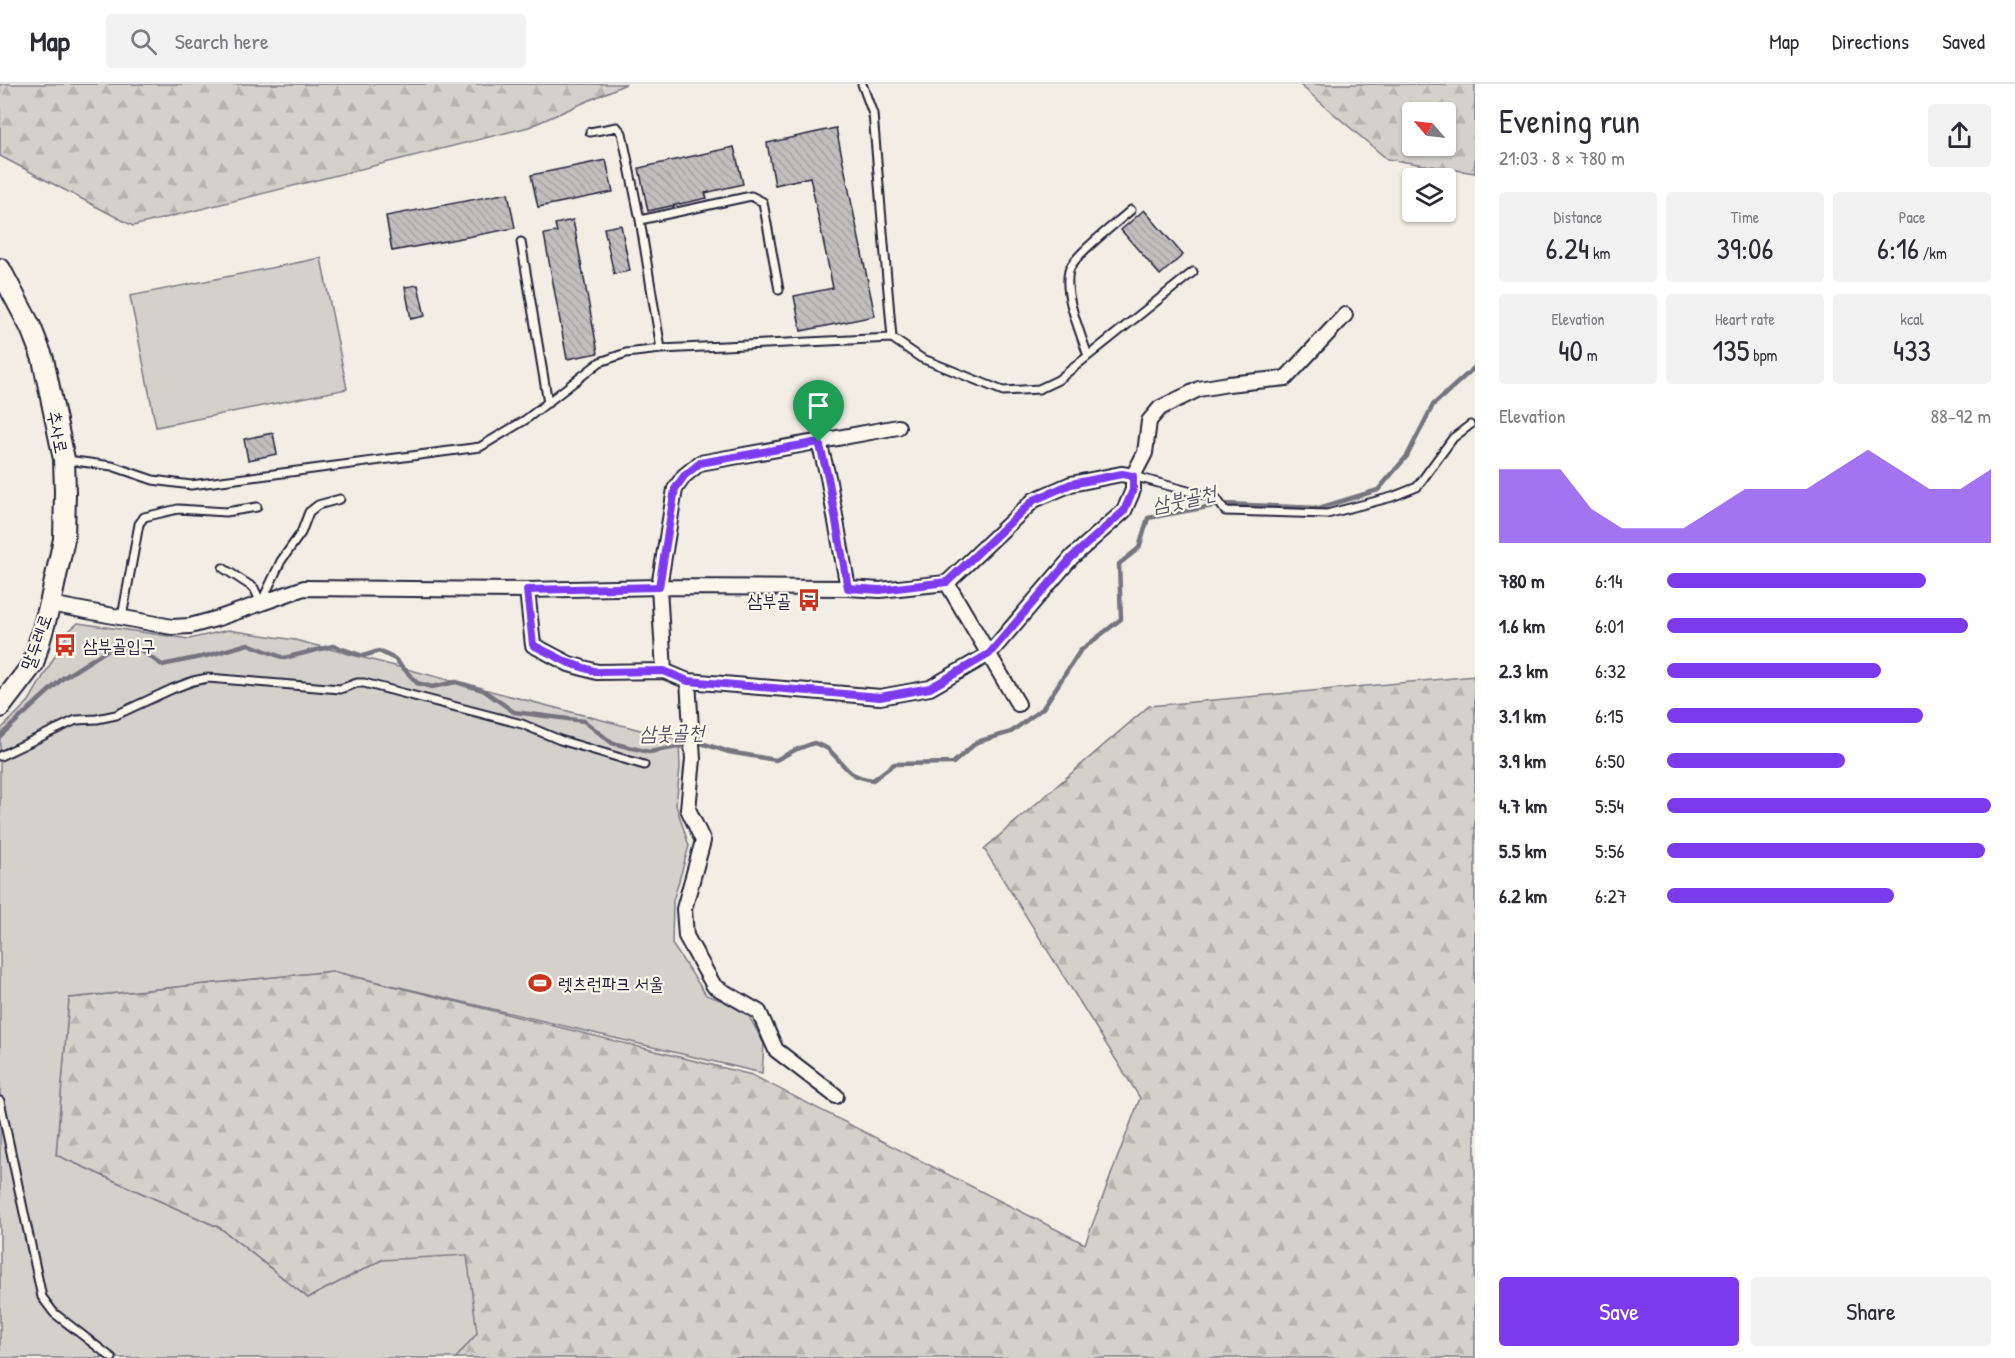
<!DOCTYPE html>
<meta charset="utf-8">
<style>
:root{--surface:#fff;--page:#f2f2f3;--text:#2b2b33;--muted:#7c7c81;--line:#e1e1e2;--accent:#7c3aed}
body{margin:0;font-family:"Patrick Hand","Poor Story",sans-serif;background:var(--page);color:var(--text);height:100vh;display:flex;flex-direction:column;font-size:22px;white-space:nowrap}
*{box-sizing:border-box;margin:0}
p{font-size:20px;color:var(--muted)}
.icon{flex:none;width:33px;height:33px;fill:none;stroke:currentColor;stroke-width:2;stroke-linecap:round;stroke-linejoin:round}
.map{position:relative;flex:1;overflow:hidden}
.side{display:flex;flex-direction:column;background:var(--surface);width:540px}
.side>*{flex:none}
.needle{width:39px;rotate:298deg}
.controls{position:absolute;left:1402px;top:18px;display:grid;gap:12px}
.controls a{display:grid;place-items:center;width:54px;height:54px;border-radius:6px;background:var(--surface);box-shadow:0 2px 4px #0004;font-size:30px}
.pin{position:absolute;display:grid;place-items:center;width:51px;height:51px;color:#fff;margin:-62px -26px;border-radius:50% 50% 50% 0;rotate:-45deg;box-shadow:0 0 6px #0007}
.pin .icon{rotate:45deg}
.round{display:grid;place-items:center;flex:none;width:63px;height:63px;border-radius:6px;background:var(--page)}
.headline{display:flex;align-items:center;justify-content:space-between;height:102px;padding:0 24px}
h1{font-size:33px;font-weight:600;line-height:45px}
.metrics{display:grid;grid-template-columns:repeat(3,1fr);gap:9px;height:102px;padding:6px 24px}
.metrics div{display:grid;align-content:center;border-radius:6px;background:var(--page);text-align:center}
.metrics b{font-size:30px;font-weight:600}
.metrics small{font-size:16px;font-weight:400}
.metrics p{font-size:16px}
.chart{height:168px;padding:12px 24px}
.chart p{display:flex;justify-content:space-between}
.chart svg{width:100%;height:108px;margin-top:6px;fill:var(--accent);opacity:.7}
.cta{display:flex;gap:12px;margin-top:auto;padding:12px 24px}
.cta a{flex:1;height:69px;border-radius:6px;background:var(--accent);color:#fff;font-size:24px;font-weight:600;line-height:69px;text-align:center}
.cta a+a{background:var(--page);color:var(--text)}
ul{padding:0 24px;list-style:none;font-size:20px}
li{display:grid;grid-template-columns:96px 72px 1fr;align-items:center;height:45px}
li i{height:15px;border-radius:8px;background:var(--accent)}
header{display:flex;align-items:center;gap:36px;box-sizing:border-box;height:84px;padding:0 30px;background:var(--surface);border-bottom:2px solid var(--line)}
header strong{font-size:28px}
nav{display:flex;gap:33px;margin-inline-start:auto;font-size:21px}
.search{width:420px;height:54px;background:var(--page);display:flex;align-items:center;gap:15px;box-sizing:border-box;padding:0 21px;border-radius:6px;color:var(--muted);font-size:22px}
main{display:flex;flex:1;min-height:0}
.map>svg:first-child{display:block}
</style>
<header>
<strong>Map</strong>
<div class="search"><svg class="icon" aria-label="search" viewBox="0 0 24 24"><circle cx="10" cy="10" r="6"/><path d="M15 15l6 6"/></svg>Search here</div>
<nav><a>Map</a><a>Directions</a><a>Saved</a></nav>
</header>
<main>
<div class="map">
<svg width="1475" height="1274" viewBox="0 0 1475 1274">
<defs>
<pattern id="forest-firs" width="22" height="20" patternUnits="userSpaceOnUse" patternTransform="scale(1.5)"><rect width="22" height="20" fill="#d4d1cc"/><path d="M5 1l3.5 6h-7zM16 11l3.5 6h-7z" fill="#b6b3b0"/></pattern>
<pattern id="building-back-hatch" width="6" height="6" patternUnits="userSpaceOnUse" patternTransform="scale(1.5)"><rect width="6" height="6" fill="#c2bebe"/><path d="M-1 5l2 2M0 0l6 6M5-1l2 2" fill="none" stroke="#a6a3a4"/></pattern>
</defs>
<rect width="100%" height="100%" fill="#f2eee5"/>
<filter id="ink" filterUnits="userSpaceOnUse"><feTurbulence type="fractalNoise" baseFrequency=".0167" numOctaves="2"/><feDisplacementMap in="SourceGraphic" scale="12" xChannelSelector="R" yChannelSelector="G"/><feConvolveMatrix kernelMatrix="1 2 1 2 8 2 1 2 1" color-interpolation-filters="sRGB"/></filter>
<g filter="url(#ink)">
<!-- forest -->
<path fill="url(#forest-firs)" stroke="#7b7a84" stroke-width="1.5" fill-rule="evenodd" d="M0 0H626L529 43 133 142 0 72Z
M1299 0H1475V89L1387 75ZM1413 28H1446V62H1413Z
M1475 592V1274H456L477 1249 382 1176 308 1214 220 1144 56 1071 69 914 332 887 752 991 1085 1160 1140 1014 984 765 1149 622Z"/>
<!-- garden -->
<path fill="#d4d1cc" stroke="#7b7a84" stroke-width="1.5" d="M321 174 347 305 156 343 130 212Z
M78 539 189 555 228 546 295 556 679 656 680 684 676 721 689 762 673 817 672 860 706 911 745 925 764 960 762 989 332 887 69 914 56 1071 220 1144 308 1214 382 1176 467 1171 477 1249 456 1274H0V646L29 617 70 546Z"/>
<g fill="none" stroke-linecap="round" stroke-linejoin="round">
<!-- stream -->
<path stroke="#76747f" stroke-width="4.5" d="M0 652 63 594 112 563H136L162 581 210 571 248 560 284 574 333 562 363 572 379 567 395 575 417 599 432 603 456 598 483 606 514 628 584 637 612 659 649 668 701 659 729 668 776 676 795 666 814 659C820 661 827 663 831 668 848 684 846 692 873 696L894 680 953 679 977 658 1011 648 1043 624 1080 567 1121 535 1119 480 1139 464 1148 434 1224 420 1319 424 1378 406 1407 372 1433 321 1475 283"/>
</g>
<!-- building -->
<path fill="url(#building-back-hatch)" stroke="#22223b" stroke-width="1.5" d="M836 44 875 232 801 247 794 212 833 204 810 93 775 101 767 59Z
M734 63 743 100 705 109 707 114 648 127 639 84Z
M606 76 613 108 538 123 531 91Z
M508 109 515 144 392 167 386 132Z
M1144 126 1183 171 1160 191 1121 146Z
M573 136 598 269 567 275 544 150 557 148 555 140Z
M621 141 630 187 614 190 604 144Z
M418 201 425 232 411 235 405 203Z
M273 349 277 370 248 376 244 355Z"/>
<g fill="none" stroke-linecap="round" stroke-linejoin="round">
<!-- lane casing -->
<g stroke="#22223b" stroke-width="11">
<path id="lane" d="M862 0 873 30 892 254
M590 48 617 43 622 49 640 136 751 112 763 118 779 206
M640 136 661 265
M521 158 548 319
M1088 272C1081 250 1063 210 1069 187 1072 172 1118 138 1131 126
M67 376 112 382 153 396 191 401 480 363 525 336 600 278 626 269 661 265 892 254 921 274 1003 307 1039 305 1058 296 1193 188
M1133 392 1217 415 1225 427 1327 430 1392 413 1417 403 1453 354 1470 341
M223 484 254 504 261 519
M262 517 281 477 301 449 309 428 318 421 340 415
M122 533 139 440 144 433 178 425 226 428 257 423
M0 672 76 636 97 635 116 631 172 605 193 597 208 594 340 605 357 599H364L522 640 560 656 644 681
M0 1017 42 1213 54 1229 112 1274"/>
</g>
<!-- street casing -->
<g stroke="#22223b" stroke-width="18">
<path id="street" d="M819 358 828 393 848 504
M947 499 1018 620
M527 506 533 561 569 580 597 588 664 587 688 597 880 613 930 604 989 570 1072 473 1124 427 1133 406V392L1145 369 1149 337 1160 324 1199 305 1228 300 1286 294 1345 231
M50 520 172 543 190 542 219 534 304 504 527 506 659 503 848 504 880 506 947 499 1034 416 1071 400 1121 390 1133 392
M664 587 659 503 675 405 684 392 700 379 898 343
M688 597 693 675 688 725 703 757 684 825 686 852 714 902 759 928 776 966 836 1012"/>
</g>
<!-- secondary casing -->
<g stroke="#22223b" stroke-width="24">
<path id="secondary" d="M0 185 31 244 43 275 64 375 65 408 64 455 50 520 33 580 0 623"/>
</g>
<!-- lane -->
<use href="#lane" stroke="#fbf7ec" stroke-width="7"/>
<!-- street -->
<use href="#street" stroke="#fbf7ec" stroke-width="14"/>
<!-- secondary -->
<use href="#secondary" stroke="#fbf7ec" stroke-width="20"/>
</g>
</g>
<g fill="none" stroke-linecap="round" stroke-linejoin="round" filter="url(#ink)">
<!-- route casing -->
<g stroke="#fff" stroke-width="12">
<path id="route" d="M819 358 828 393 848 504 880 506 947 498 1034 416 1071 400 1122 390 1133 392V406L1124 427 1072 473 989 570 930 604 880 613 688 597 664 587 597 588 569 579 533 561 527 506 659 503 675 405 684 392 700 379Z"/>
</g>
<!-- route -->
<use href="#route" stroke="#7c3aed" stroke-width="8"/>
</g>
<!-- icons -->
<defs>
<g id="bus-bare" transform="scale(1.8)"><path d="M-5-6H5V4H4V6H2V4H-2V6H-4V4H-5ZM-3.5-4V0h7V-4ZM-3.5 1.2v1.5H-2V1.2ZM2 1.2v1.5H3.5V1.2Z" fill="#c8321e" stroke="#fbf7ec" stroke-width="2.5" paint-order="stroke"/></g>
<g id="stadium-bare" transform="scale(1.8)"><path d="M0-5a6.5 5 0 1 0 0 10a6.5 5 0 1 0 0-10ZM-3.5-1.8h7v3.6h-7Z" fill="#c8321e" stroke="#fbf7ec" stroke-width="2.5" paint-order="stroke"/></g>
</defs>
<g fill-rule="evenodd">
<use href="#bus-bare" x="809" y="516"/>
<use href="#bus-bare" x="65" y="561"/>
<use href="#stadium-bare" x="540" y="899"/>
</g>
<g text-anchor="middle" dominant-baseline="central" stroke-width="4.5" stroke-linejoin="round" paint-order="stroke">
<!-- street labels -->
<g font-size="18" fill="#22223b" stroke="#fbf7ec">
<text transform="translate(58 348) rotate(79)">추사로</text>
<text transform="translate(36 558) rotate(-70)">말두레로</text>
</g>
<!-- poi labels -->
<g font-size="18" fill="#22223b" stroke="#fbf7ec" text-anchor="start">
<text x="791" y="516" text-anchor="end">삼부골</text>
<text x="83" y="561">삼부골입구</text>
<text x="558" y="899">렛츠런파크 서울</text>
</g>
<!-- water labels -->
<g font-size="20" font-style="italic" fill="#535263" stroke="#fbf7ec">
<text transform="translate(1184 414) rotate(-12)">삼붓골천</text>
<text transform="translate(672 648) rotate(-1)">삼붓골천</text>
</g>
</g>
</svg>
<div class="controls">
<a><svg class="needle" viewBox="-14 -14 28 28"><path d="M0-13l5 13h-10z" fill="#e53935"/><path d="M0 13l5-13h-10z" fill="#7c7c81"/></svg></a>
<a><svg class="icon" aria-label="layers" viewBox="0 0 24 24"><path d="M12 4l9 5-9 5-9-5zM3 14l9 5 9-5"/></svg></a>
</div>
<div class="pin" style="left:819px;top:358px;background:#1e9e55"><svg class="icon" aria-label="arrive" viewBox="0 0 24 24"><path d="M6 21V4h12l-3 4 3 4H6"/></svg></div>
</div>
<section class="side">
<div class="headline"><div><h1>Evening run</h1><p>21:03 · 8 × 780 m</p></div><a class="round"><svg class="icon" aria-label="share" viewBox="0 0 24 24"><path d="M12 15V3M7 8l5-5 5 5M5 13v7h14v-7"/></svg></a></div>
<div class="metrics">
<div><p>Distance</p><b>6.24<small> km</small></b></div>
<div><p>Time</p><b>39:06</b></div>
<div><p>Pace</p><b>6:16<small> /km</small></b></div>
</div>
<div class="metrics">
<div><p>Elevation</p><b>40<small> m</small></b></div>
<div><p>Heart rate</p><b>135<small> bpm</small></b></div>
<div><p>kcal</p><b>433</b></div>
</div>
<div class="chart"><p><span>Elevation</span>88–92 m</p>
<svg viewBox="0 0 160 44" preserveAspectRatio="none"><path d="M0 44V14L10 14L20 14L30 30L40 38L50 38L60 38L70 30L80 22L90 22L100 22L110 14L120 6L130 14L140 22L150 22L160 14V44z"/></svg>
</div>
<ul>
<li><b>780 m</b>6:14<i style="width:80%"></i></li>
<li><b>1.6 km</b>6:01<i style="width:93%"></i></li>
<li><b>2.3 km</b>6:32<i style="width:66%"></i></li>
<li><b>3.1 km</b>6:15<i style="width:79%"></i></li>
<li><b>3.9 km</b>6:50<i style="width:55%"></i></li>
<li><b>4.7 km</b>5:54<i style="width:100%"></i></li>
<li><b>5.5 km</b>5:56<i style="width:98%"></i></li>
<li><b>6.2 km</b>6:27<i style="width:70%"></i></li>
</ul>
<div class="cta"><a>Save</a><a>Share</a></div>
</section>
</main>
